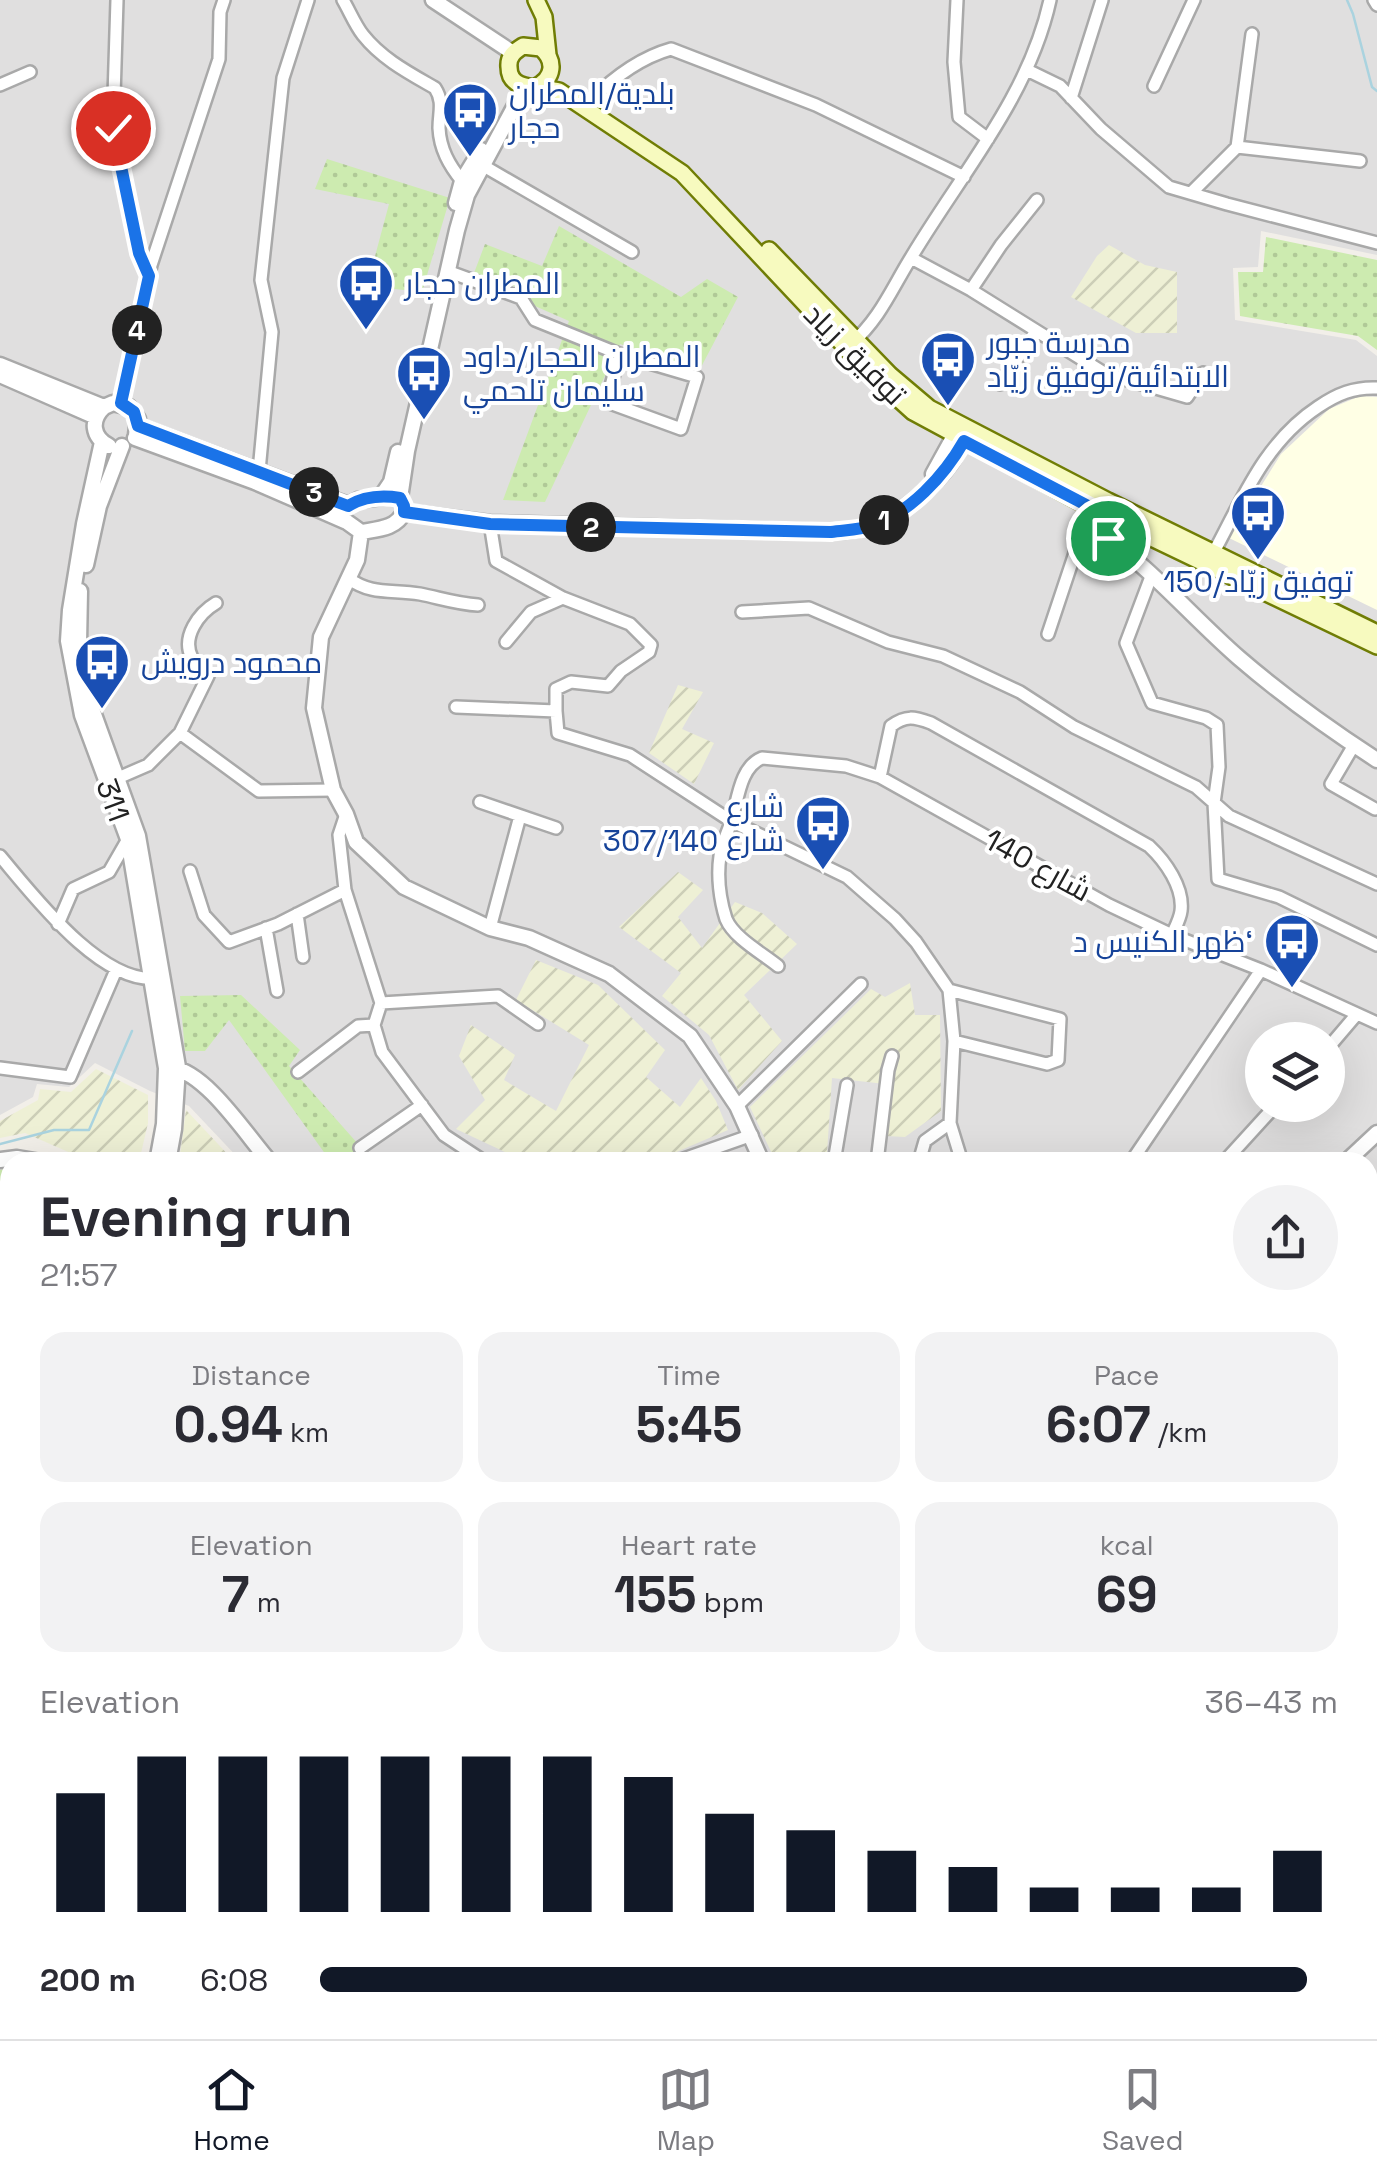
<!DOCTYPE html>
<meta charset="utf-8">
<style>
:root{--surface:#fff;--page:#f2f2f3;--text:#2b2b33;--muted:#7c7c81;--line:#e1e1e2;--accent:#111827}
body{margin:0;font-family:"Space Grotesk",Cairo,sans-serif;background:var(--page);color:var(--text);height:100vh;display:flex;flex-direction:column;font-size:38px;white-space:nowrap}
*{box-sizing:border-box;margin:0}
p{font-size:32px;color:var(--muted)}
.icon{flex:none;width:55px;height:55px;fill:none;stroke:currentColor;stroke-width:2;stroke-linecap:round;stroke-linejoin:round}
.map{position:relative;flex:1;overflow:hidden}
.panel{position:absolute;left:0px;top:1152px;width:1378px;height:888px;display:flex;flex-direction:column;background:var(--surface);border-radius:30px 30px 0 0;box-shadow:0 10px 40px #0002}
.panel>*{flex:none}
.controls{position:absolute;left:1245px;top:1022px;display:grid;gap:20px}
.controls a{display:grid;place-items:center;width:100px;height:100px;border-radius:50%;background:var(--surface);box-shadow:0 10px 40px #0002;font-size:50px}
.pin{position:absolute;display:grid;place-items:center;width:85px;height:85px;color:#fff;margin:-42px;border:5px solid #fff;border-radius:50%;box-shadow:0 2px 10px #0007}
.km{position:absolute;width:50px;height:50px;margin:-25px;border-radius:50%;background:#222;color:#fff;font-size:28px;line-height:50px;text-align:center}
.round{display:grid;place-items:center;flex:none;width:105px;height:105px;border-radius:52px;background:var(--page)}
.headline{display:flex;align-items:center;justify-content:space-between;height:170px;padding:0 40px}
h1{font-size:55px;font-weight:600;line-height:75px}
.stats{display:grid;grid-template-columns:repeat(3,1fr);gap:15px;height:170px;padding:10px 40px}
.stats div{display:grid;align-content:center;border-radius:25px;background:var(--page);text-align:center}
.stats b{font-size:50px;font-weight:600}
.stats small{font-size:28px;font-weight:400}
.stats p{font-size:28px}
.chart{height:280px;padding:20px 40px}
.chart p{display:flex;justify-content:space-between}
.chart svg{width:100%;height:180px;margin-top:10px;stroke:var(--accent);stroke-width:6}
ul{padding:0 40px;list-style:none;font-size:32px}
li{display:grid;grid-template-columns:160px 120px 1fr;align-items:center;height:75px}
li i{height:25px;border-radius:12px;background:var(--accent)}
.menu{display:flex;justify-content:space-around;align-items:center;height:140px;border-top:2px solid var(--line);background:var(--surface);font-size:28px;color:var(--muted)}
.menu a{display:grid;justify-items:center;gap:5px}
.menu .active{color:var(--accent)}
.map>svg:first-child{display:block}
</style>
<div class="map">
<svg width="1377" height="2039" viewBox="0 0 1377 2039">
<defs>
<pattern id="industrial-furrows" width="10" height="10" patternUnits="userSpaceOnUse" patternTransform="scale(2.5)"><rect width="10" height="10" fill="#ebdbe8"/><path d="M-1 1l2-2M0 10L10 0M9 11l2-2" fill="none" stroke="#c9bcc7"/></pattern>
<pattern id="farmland-furrows" width="10" height="10" patternUnits="userSpaceOnUse" patternTransform="scale(2.5)"><rect width="10" height="10" fill="#eef0d5"/><path d="M-1 1l2-2M0 10L10 0M9 11l2-2" fill="none" stroke="#ccceb7"/></pattern>
<pattern id="grass-dots" width="8" height="8" patternUnits="userSpaceOnUse" patternTransform="scale(2.5)"><rect width="8" height="8" fill="#cdebb0"/><path d="M2 2h.1M6 6h.1" fill="none" stroke="#b0c997" stroke-width="1.8" stroke-linecap="round"/></pattern>
</defs>
<rect width="100%" height="100%" fill="#f2efe9"/>
<!-- residential -->
<path fill="#e0dfdf" fill-rule="evenodd" d="M0 0H1377V255L1261 231 1258 267 1233 268 1235 320 1356 340 1377 356V1957L1368 1955V1162H242L189 1106 150 1091 95 1063 69 1087 37 1084 33 1097 0 1115ZM1262 1040H1328V1105H1262Z
M10 1697V1905L0 1892V1719Z
M128 2030H287L285 2039H130Z
M435 2030H506L500 2039H448Z"/>
<!-- industrial -->
<path fill="url(#industrial-furrows)" d="M1377 1329V1583L1368 1566V1338Z"/>
<!-- education -->
<path fill="#ffffe5" d="M1360 396 1377 397V610L1229 538 1281 454 1329 409Z"/>
<!-- farmland -->
<path fill="url(#farmland-furrows)" d="M1109 245 1145 265 1177 272V333H1136L1071 297 1097 256Z
M678 685 703 692 682 729 714 743 694 784 649 753Z
M678 872 703 890 678 917 702 948 735 902 762 913 797 944 744 995 782 1041 738 1090 709 1035 662 996 681 973 619 927Z
M536 960 598 985 665 1050 646 1077 680 1107 701 1078 716 1101 728 1130 653 1162H520L507 1153 456 1129 485 1100 459 1056 471 1025 515 1055 504 1080 556 1111 589 1045 516 1000Z
M910 983 915 1015H940L941 1111 905 1137 886 1136 894 1085 832 1078 827 1153 773 1156 750 1107 871 989 885 997Z
M96 1069 148 1095V1123L139 1162H91L25 1133 0 1138V1121L38 1100 40 1089 71 1092Z
M186 1110 218 1144 235 1162H179Z
M304 2030H422L435 2039H302Z
M514 2030H572L566 2039H507Z"/>
<!-- grass -->
<path fill="url(#grass-dots)" d="M327 159 450 198 422 292 367 286 389 204 315 189Z
M559 226 681 297 707 279 738 297 699 371 620 344 545 502 503 500 569 321 528 303 522 289 474 273 485 244 542 266Z
M1266 237 1377 260V350L1358 336 1240 316 1238 272H1263Z
M241 995 300 1050 289 1066 374 1162H331L229 1020 205 1051H185L180 996Z
M10 1168V1227L0 1219V1170Z
M0 1304 10 1312V1373L0 1375Z
M0 1404H10V1516L4 1517 7 1574 0 1569Z
M1377 1826V1859L1371 1890H1368V1827Z
M10 1935V2030H122L124 2039H0V1941Z
M1368 1960 1377 1962V2035L1352 2030H1368Z
M587 2030H878L907 2039H581Z"/>
<!-- pitch -->
<path fill="#88e0be" d="M1368 1741 1377 1745V1806L1368 1801Z"/>
<g fill="none" stroke-linecap="round" stroke-linejoin="round">
<!-- stream -->
<path stroke="#aad3df" stroke-width="2.5" d="M1347 0 1353 14 1372 87 1377 91
M0 1144 54 1130H89L132 1031
M1119 2039 1121 2030"/>
<!-- tertiary-tunnel -->
<path stroke="#c8c6c1" stroke-width="14" stroke-dasharray="14 7" stroke-linecap="butt" d="M1179 2039 1181 2030"/>
<!-- minor casing -->
<g stroke="#a9a9a9" stroke-width="16">
<path id="minor" d="M117 0 113 128 139 253 149 276
M343 0C350 12 355 25 363 35 382 59 409 73 435 88 444 102 439 112 439 128 440 149 449 165 462 181
M957 0 954 62 959 117 988 139
M1374 0 1377 5
M1027 70 1060 86 1101 129 1169 187 1227 204 1377 243
M0 85 30 72
M1154 86 1194 0
M1071 98 1102 0
M590 101C613 78 639 58 671 49L816 105 964 177
M1237 147 1360 161
M482 165 632 252
M1191 193 1237 147 1252 34
M911 258 971 290 1104 373 1187 397 1203 373
M447 271 521 298 535 320 619 354 697 377 681 429 607 402 619 354
M971 290 1001 245 1037 200
M851 344C880 319 892 288 912 256 961 174 1029 96 1050 0
M1000 384 1036 331
M121 403 151 265 219 59 220 12 224 0
M259 471 272 332 261 280 283 78 308 0
M490 523 496 561 563 598 630 624 651 645 649 652 621 671 608 686 571 682 556 689V711
M1214 552C1243 498 1265 442 1318 407 1337 394 1354 387 1377 388
M1152 574 1126 643 1152 703 1206 718 1217 725 1219 767 1214 803 1218 879 1279 897 1377 945
M348 578C372 596 393 589 420 594 440 598 458 604 478 605
M742 612 809 608 888 642 943 656 1020 692 1074 727 1196 787 1229 816 1377 884
M1048 634 1082 532 1092 508
M506 642 531 612 563 598
M456 707 556 711 558 733 630 755 731 821 847 877 895 919 916 942 949 990 954 1041 950 1123 962 1162
M180 733 208 676C203 671 195 664 192 658 181 637 199 613 216 603
M1354 745 1331 784 1375 809
M880 777 891 726C906 715 914 717 931 723L1149 846C1165 861 1184 887 1181 911 1180 919 1175 928 1172 935
M118 778 148 765 180 733 259 791 333 790
M480 802 556 828
M346 814 339 835 345 890 381 1003 498 996 538 1024
M0 856C33 895 102 986 158 978
M190 871 204 915 229 942 278 924 345 890
M297 914 303 957
M58 924 73 889 109 872 128 839
M266 928 277 991
M490 928 520 816
M778 966C762 953 734 938 726 919 720 900 717 876 720 856 722 843 728 832 732 819 738 799 740 767 762 758L846 766 880 777 1109 905 1172 935 1261 970 1377 1023
M949 990 1060 1019 1058 1060 1047 1064 954 1041
M381 1003 374 1025 382 1052 444 1135 485 1162
M1328 1048 1357 1014
M0 1068 70 1077 116 970
M298 1072 358 1026 374 1025
M737 1106 861 984
M360 1148 422 1105
M675 1162 752 1135
M824 1162H834L847 1085
M877 1162 888 1070 892 1056
M919 1162 925 1141 950 1123
M1131 1162 1261 970
M1224 1162 1276 1105
M1368 1322 1377 1313
M1368 1497 1377 1486
M1368 1590 1377 1602
M0 1611 10 1627
M1368 1645 1377 1649
M1368 1695 1377 1674
M0 1737 10 1718
M1368 1820 1377 1819
M142 2030 144 2039
M917 2030 941 2039"/>
</g>
<!-- tertiary casing -->
<g stroke="#a9a9a9" stroke-width="19">
<path id="tertiary" d="M433 0 513 53
M456 203 462 181 481 150
M0 365 104 407 113 403 129 407 138 419 136 435
M0 375 96 417
M104 407C90 420 92 437 109 446
M138 426 348 505 358 500 389 496
M135 438 255 482 347 522 361 532C378 529 396 529 404 512
M102 442 84 524 70 610 68 641 82 715 128 839 166 1068 164 1124 157 1162
M933 474 954 436 962 430
M381 497 391 482 398 452
M1097 506 1092 508 1096 524 1101 533C1152 569 1192 617 1239 658 1282 695 1329 729 1377 760
M404 512 490 523 831 532C844 531 858 530 870 526 905 515 962 466 965 428
M404 512V506L400 498 407 451 457 230 467 195 525 87
M361 532 357 560 321 637 314 708 333 790 346 814 356 842 404 887 490 928 529 938 609 974 690 1036 737 1106 762 1162
M1107 538 1109 510
M86 565 99 506 122 446
M80 591 79 643 84 679 92 709 138 836 178 1067 174 1129 168 1162
M172 1068C206 1072 247 1136 270 1162
M0 1160 17 1158 41 1162
M1346 1162 1377 1133
M1368 1948 1377 1950"/>
</g>
<!-- secondary casing -->
<g stroke="#707d05" stroke-width="20">
<path id="secondary" d="M536 0 544 17 548 55
M536 87C554 78 556 61 541 48L523 46C515 51 508 56 509 67 509 93 542 86 559 91L682 173 872 375 913 412 1110 518 1377 646
M769 250 890 375 929 408 1108 501 1377 633"/>
</g>
<!-- trunk casing -->
<g stroke="#dc2a67" stroke-width="22">
<path id="trunk" d="M0 1233 10 1242
M0 1282 10 1291
M0 1393 10 1390
M973 2030 986 2039
M995 2030 1027 2039
M1229 2030 1270 2039
M1303 2030 1349 2039"/>
</g>
<!-- minor -->
<use href="#minor" stroke="#fff" stroke-width="11"/>
<!-- tertiary -->
<use href="#tertiary" stroke="#fff" stroke-width="14"/>
<!-- secondary -->
<use href="#secondary" stroke="#f7fabf" stroke-width="15"/>
<!-- trunk -->
<use href="#trunk" stroke="#f2b4a3" stroke-width="18"/>
</g>
<g fill="none" stroke-linecap="round" stroke-linejoin="round">
<!-- route casing -->
<g stroke="#fff" stroke-width="20">
<path id="route" d="M113 128 139 253 149 276 121 403 134 412 138 426 348 506C363 497 382 495 400 498L404 506V512L490 524 831 532C844 530 858 530 871 526 910 513 944 476 964 441L1092 508C1095 521 1097 530 1108 538"/>
</g>
<!-- route -->
<use href="#route" stroke="#1a73e8" stroke-width="12"/>
</g>
<!-- icons -->
<defs>
<g id="bus-pin" transform="scale(2.875)"><path d="M0 17L-7.5 6A9.5 9.5 0 1 1 7.5 6Z" fill="#1a4fb4" stroke="#fff"/><path d="M-5-6H5V4H4V6H2V4H-2V6H-4V4H-5ZM-3.5-4V0h7V-4ZM-3.5 1.2v1.5H-2V1.2ZM2 1.2v1.5H3.5V1.2Z" fill="#fff"/></g>
</defs>
<g fill-rule="evenodd">
<use href="#bus-pin" x="470" y="110"/>
<use href="#bus-pin" x="366" y="283"/>
<use href="#bus-pin" x="948" y="359"/>
<use href="#bus-pin" x="424" y="373"/>
<use href="#bus-pin" x="1258" y="513"/>
<use href="#bus-pin" x="102" y="662"/>
<use href="#bus-pin" x="823" y="823"/>
<use href="#bus-pin" x="1292" y="941"/>
</g>
<g text-anchor="middle" dominant-baseline="central" stroke-width="8" stroke-linejoin="round" paint-order="stroke">
<!-- transit labels -->
<g font-size="30" fill="#164399" stroke="#fff" text-anchor="start">
<text x="509" y="93">بلدية/المطران<tspan x="509" dy="34">حجار</tspan></text>
<text x="405" y="283">المطران حجار</text>
<text x="987" y="342">مدرسة جبور<tspan x="987" dy="34">الابتدائية/توفيق زيّاد</tspan></text>
<text x="463" y="356">المطران الحجار/داود<tspan x="463" dy="34">سليمان تلحمي</tspan></text>
<text x="1258" y="581" text-anchor="middle">توفيق زيّاد/150</text>
<text x="141" y="662">محمود درويش</text>
<text x="784" y="806" text-anchor="end">شارع<tspan x="784" dy="34">307/شارع 140</tspan></text>
<text x="1253" y="941" text-anchor="end">ظهر الكنيس د‘</text>
</g>
<!-- street labels -->
<g font-size="30" fill="#222" stroke="#fff">
<text transform="translate(855 354) rotate(45)">توفيق زياد</text>
<text transform="translate(113 800) rotate(70)">311</text>
<text transform="translate(1038 865) rotate(29)">شارع 140</text>
</g>
</g>
</svg>
<div class="controls">
<a><svg class="icon" aria-label="layers" viewBox="0 0 24 24"><path d="M12 4l9 5-9 5-9-5zM3 14l9 5 9-5"/></svg></a>
</div>
<div class="pin" style="left:1108px;top:538px;background:#1e9e55"><svg class="icon" aria-label="arrive" viewBox="0 0 24 24"><path d="M6 21V4h12l-3 4 3 4H6"/></svg></div>
<div class="pin" style="left:113px;top:128px;background:#d93025"><svg class="icon" aria-label="check" viewBox="0 0 24 24"><path d="M5 12l5 5 9-10"/></svg></div>
<b class="km" style="left:884px;top:520px">1</b>
<b class="km" style="left:591px;top:527px">2</b>
<b class="km" style="left:314px;top:492px">3</b>
<b class="km" style="left:137px;top:330px">4</b>
<section class="panel">
<div class="headline"><div><h1>Evening run</h1><p>21:57</p></div><a class="round"><svg class="icon" aria-label="share" viewBox="0 0 24 24"><path d="M12 15V3M7 8l5-5 5 5M5 13v7h14v-7"/></svg></a></div>
<div class="stats">
<div><p>Distance</p><b>0.94<small> km</small></b></div>
<div><p>Time</p><b>5:45</b></div>
<div><p>Pace</p><b>6:07<small> /km</small></b></div>
</div>
<div class="stats">
<div><p>Elevation</p><b>7<small> m</small></b></div>
<div><p>Heart rate</p><b>155<small> bpm</small></b></div>
<div><p>kcal</p><b>69</b></div>
</div>
<div class="chart"><p><span>Elevation</span>36–43 m</p>
<svg viewBox="0 0 160 44" preserveAspectRatio="none"><path d="M5 44V15M15 44V6M25 44V6M35 44V6M45 44V6M55 44V6M65 44V6M75 44V11M85 44V20M95 44V24M105 44V29M115 44V33M125 44V38M135 44V38M145 44V38M155 44V29"/></svg>
</div>
<ul>
<li><b>200 m</b>6:08<i style="width:97%"></i></li>
</ul>
</section>
</div>
<nav class="menu">
<a class="active"><svg class="icon" aria-label="home" viewBox="0 0 24 24"><path d="M3 11l9-7 9 7M6 9v11h12V9"/></svg>Home</a>
<a><svg class="icon" aria-label="map" viewBox="0 0 24 24"><path d="M3 6l6-2 6 2 6-2v14l-6 2-6-2-6 2zM9 4v14M15 6v14"/></svg>Map</a>
<a><svg class="icon" aria-label="saved" viewBox="0 0 24 24"><path d="M7 4h10v16l-5-4-5 4z"/></svg>Saved</a>
</nav>
